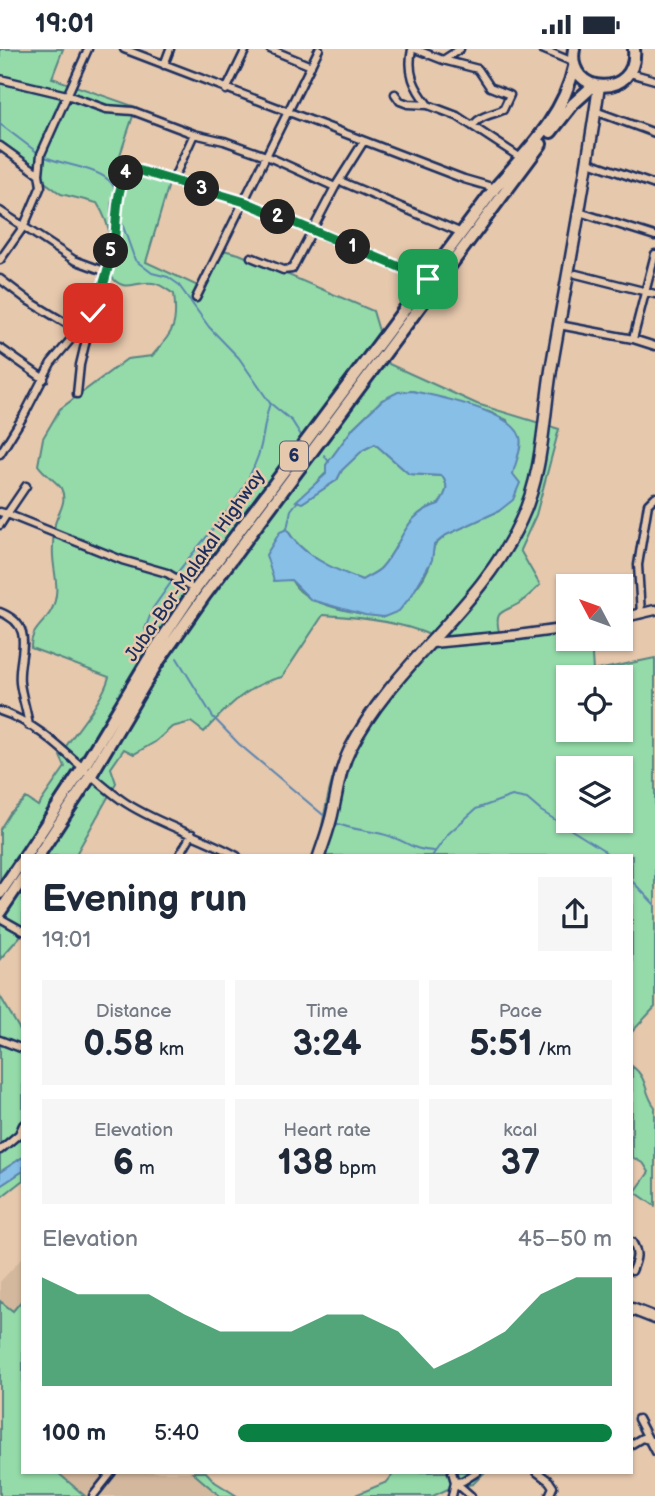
<!DOCTYPE html>
<meta charset="utf-8">
<style>
:root{--surface:#fff;--page:#f6f6f7;--text:#1f2937;--muted:#747a83;--accent:#0b8043}
body{margin:0;font-family:"Balsamiq Sans",sans-serif;background:var(--page);color:var(--text);height:100vh;display:flex;flex-direction:column;font-size:26px;white-space:nowrap}
*{box-sizing:border-box;margin:0}
p{font-size:23px;color:var(--muted)}
.icon{flex:none;width:38px;height:38px;fill:none;stroke:currentColor;stroke-width:2;stroke-linecap:round;stroke-linejoin:round}
.map{position:relative;flex:1;overflow:hidden}
.side{position:absolute;left:21px;top:805px;width:612px;height:620px;display:flex;flex-direction:column;background:var(--surface);border-radius:0px;box-shadow:0 2px 5px #0004}
.side>*{flex:none}
.needle{width:46px;rotate:311deg}
.tools{position:absolute;left:556px;top:525px;display:grid;gap:14px}
.tools a{display:grid;place-items:center;width:77px;height:77px;border-radius:0px;background:var(--surface);box-shadow:0 2px 5px #0004;font-size:35px}
.pin{position:absolute;display:grid;place-items:center;width:60px;height:60px;color:#fff;margin:-30px;border-radius:14px;box-shadow:0 4px 10px #0006}
.km{position:absolute;width:35px;height:35px;margin:-18px;border-radius:50%;background:#222;color:#fff;font-size:19px;line-height:35px;text-align:center}
.round{display:grid;place-items:center;flex:none;width:74px;height:74px;border-radius:0px;background:var(--page)}
.overview{display:flex;align-items:center;justify-content:space-between;height:119px;padding:0 21px}
h1{font-size:38px;font-weight:700;line-height:52px}
.figures{display:grid;grid-template-columns:repeat(3,1fr);gap:10px;height:119px;padding:7px 21px}
.figures div{display:grid;align-content:center;border-radius:0px;background:var(--page);text-align:center}
.figures b{font-size:35px;font-weight:700}
.figures small{font-size:19px;font-weight:400}
.figures p{font-size:19px}
.chart{height:196px;padding:14px 21px}
.chart p{display:flex;justify-content:space-between}
.chart svg{width:100%;height:126px;margin-top:7px;fill:var(--accent);opacity:.7}
ul{padding:0 21px;list-style:none;font-size:23px}
li{display:grid;grid-template-columns:112px 84px 1fr;align-items:center;height:52px}
li i{height:18px;border-radius:9px;background:var(--accent)}
.status{display:flex;justify-content:space-between;align-items:center;height:49px;padding:0 35px;background:var(--surface);direction:ltr}
.status svg{height:19px;fill:currentColor}
.map>svg:first-child{display:block}
</style>
<div class="status"><b>19:01</b><svg viewBox="0 0 49 12"><path d="M0 12V9h3v3zM5 12V6h3v6zM10 12V3h3v9zM15 12V0h3v12zM26 1h20v11H26zM47 4h2v5h-2z"/></svg></div>
<div class="map">
<svg width="655" height="1447" viewBox="0 0 655 1447">
<rect width="100%" height="100%" fill="#e6c8ad"/>
<filter id="ink" filterUnits="userSpaceOnUse"><feTurbulence type="fractalNoise" baseFrequency=".0143" numOctaves="2"/><feDisplacementMap in="SourceGraphic" scale="14" xChannelSelector="R" yChannelSelector="G"/><feConvolveMatrix kernelMatrix="1 2 1 2 8 2 1 2 1" color-interpolation-filters="sRGB"/></filter>
<g filter="url(#ink)">
<!-- built -->
<path fill="#d3b89d" d="M23 1208V1250L13 1262 0 1252V1233Z
M57 1423H192L220 1447H85Z"/>
<!-- green -->
<path fill="#94dba9" stroke="#588584" stroke-width="2" fill-rule="evenodd" d="M0 0H63L52 29 136 58 116 118 169 135 146 213 204 240 219 200 239 205 373 262 389 315 477 355 559 380 536 466 520 501 540 536C533 543 526 550 518 555 502 564 494 561 499 583L547 578 569 581V590H591L593 622 655 609V958L632 983V807H315C324 776 326 741 339 713 360 668 399 625 430 586 398 572 358 568 323 566L282 628C249 635 227 658 204 683L191 673 172 678 155 693 134 705 124 700 111 719 116 734 75 807H23V884L0 910V780L10 764 26 749 38 757 65 718 60 707C75 680 100 658 109 628L31 599C30 581 43 576 51 562 63 539 51 521 53 497 53 490 54 482 55 475 58 463 68 453 61 439 57 433 44 425 38 416L43 389 60 360 127 310 152 307C173 282 178 278 174 245 167 241 161 235 153 234 135 231 125 246 110 226 115 202 111 176 97 154L61 145 0 100ZM412 342 489 363 507 371 516 411 499 462 446 486 434 497C431 530 409 549 384 568 360 565 299 556 291 529 287 515 288 495 287 480 300 506 335 521 362 531 368 527 376 524 381 519 403 495 404 464 439 455 446 444 450 438 442 427L409 425 375 395 363 401 342 421 337 431 302 454 317 433 326 424V416L354 378 382 351ZM569 628H621V681H569ZM569 719H621V772H569Z
M0 947 23 986V1108L0 1123Z
M632 1017C649 1030 643 1043 655 1058V1157L635 1143 649 1123 644 1115 632 1108Z
M23 1122V1131L0 1149V1137Z
M23 1250V1423H57L85 1447H0V1252L13 1262Z
M192 1423H206L215 1433 237 1447H220Z
M395 1423H485L473 1435 450 1439 433 1447H353L387 1433Z"/>
<!-- water -->
<path fill="#88bfe6" stroke="#5c85b0" stroke-width="2" d="M412 342C437 347 513 363 520 388 523 398 515 414 513 425L520 434 513 451 499 462 446 486 434 496 432 511 412 546 399 562 384 568 365 566 311 551 291 531 274 532 266 506 280 483 287 480C300 506 335 521 362 531 368 527 376 524 381 519 403 495 403 465 439 455 446 444 450 438 442 427L409 425 375 395 363 401 342 421 337 431 302 454 296 452 326 425V416L354 378 382 351 398 343Z
M23 1108V1122L0 1137V1123Z"/>
<g fill="none" stroke-linecap="round" stroke-linejoin="round">
<!-- stream -->
<path stroke="#5c85b0" stroke-width="2" d="M0 75 38 104
M43 107C64 118 114 118 116 146
M119 166 135 211 152 224 168 228 178 235 209 278 239 309 270 354 292 372 302 388
M324 406 329 413
M287 480 291 461 298 452
M175 527C204 487 241 456 258 407 264 390 264 372 270 354
M151 592 145 580 153 559 172 532
M177 609 213 668 239 695 328 770
M333 773C352 782 373 781 392 788 411 795 413 801 434 802
M432 807 448 785 476 760 512 747 527 750 541 762 602 800 609 807
M632 832 655 856"/>
<!-- minor casing -->
<g stroke="#1b2f5e" stroke-width="11">
<path id="minor" d="M124 0 464 130 495 139
M270 0 311 17
M412 0C407 24 414 38 428 56
M415 0 443 11 460 0
M542 0 573 13
M443 11 478 20 490 38 510 46 503 61C491 66 482 66 473 76
M164 16 170 0
M630 24 655 31
M0 30 67 46 106 60 133 62 194 85 224 92 269 108 335 138
M226 41 246 0
M395 45 400 52 408 55 428 56 457 67 521 109
M595 62 655 84
M0 97 39 125 41 137 24 177 0 211
M586 112 655 136
M39 125 41 105 88 0
M173 131 194 85
M340 132 462 184
M0 162 74 211 107 223
M579 163 655 187
M251 208 283 221 292 220 335 138 364 92
M576 225 655 245
M0 230 29 252 77 281
M196 249 319 0
M559 276 633 290 655 297
M633 290 655 205
M0 299 44 330
M77 345 80 316 92 266
M0 405 24 366 51 314 93 264 107 223 115 182 116 155 126 124 131 119 245 153 428 230
M26 437 7 465 122 511 167 524 195 541
M0 463 7 465 0 476
M0 563C38 578 17 606 20 634 22 649 27 662 29 677
M641 565 638 516 648 455 655 448
M0 662C50 678 83 726 126 754 160 776 201 787 237 807
M179 807 192 785
M0 869 23 882
M0 991 23 1000
M0 1101 19 1085 23 1076
M632 1193C639 1204 637 1210 632 1222
M638 1370 655 1403
M632 1395 642 1389 653 1392
M537 1423 549 1432 553 1438 549 1447
M455 1433 463 1432 477 1423
M455 1433 471 1447
M93 1447 112 1423
M452 1447 455 1433 452 1423"/>
</g>
<!-- tertiary casing -->
<g stroke="#1b2f5e" stroke-width="13">
<path id="tertiary" d="M621 569 655 561
M432 594 518 586 569 579"/>
</g>
<!-- primary casing -->
<g stroke="#1b2f5e" stroke-width="15">
<path id="primary" d="M319 807C324 792 330 777 333 761 338 739 340 720 350 700 394 614 481 559 521 471 544 422 543 367 552 315 568 223 586 130 599 37
M632 1260 655 1269"/>
</g>
<!-- trunk casing -->
<g stroke="#1b2f5e" stroke-width="16">
<path id="trunk" d="M574 0C565 47 639 51 634 0
M551 83 573 55 594 36
M25 807 83 719 148 611 195 541 495 139C527 102 564 66 574 18
M38 807 91 726 156 616 205 546 541 95
M0 844 23 810
M0 863 23 829"/>
</g>
<!-- minor -->
<use href="#minor" stroke="#e6c8ad" stroke-width="6"/>
<!-- tertiary -->
<use href="#tertiary" stroke="#e6c8ad" stroke-width="8"/>
<!-- primary -->
<use href="#primary" stroke="#e6c8ad" stroke-width="10"/>
<!-- trunk -->
<use href="#trunk" stroke="#e6c8ad" stroke-width="10"/>
</g>
</g>
<g fill="none" stroke-linecap="round" stroke-linejoin="round" filter="url(#ink)">
<!-- route casing -->
<g stroke="#fff" stroke-width="14">
<path id="route" d="M93 264C103 240 111 212 115 185 117 167 116 133 131 119L245 153 428 230"/>
</g>
<!-- route -->
<use href="#route" stroke="#0b8043" stroke-width="9"/>
</g>
<g text-anchor="middle" dominant-baseline="central" stroke-width="5" stroke-linejoin="round" paint-order="stroke">
<!-- shield labels -->
<rect fill="#e6c8ad" stroke="#585d76" stroke-width="2" x="280" y="392.5" width="28" height="29" rx="5"/>
<g font-size="18" font-weight="bold" fill="#1b2f5e">
<text x="294" y="407">6</text>
</g>
<!-- street labels -->
<g font-size="19" fill="#1b2f5e" stroke="#e6c8ad">
<text transform="translate(195 517) rotate(-55)">Juba-Bor-Malakal Highway</text>
</g>
</g>
</svg>
<div class="tools">
<a><svg class="needle" viewBox="-14 -14 28 28"><path d="M0-13l5 13h-10z" fill="#e53935"/><path d="M0 13l5-13h-10z" fill="#747a83"/></svg></a>
<a><svg class="icon" aria-label="locate" viewBox="0 0 24 24"><circle cx="12" cy="12" r="6"/><path d="M12 2v4M12 18v4M2 12h4M18 12h4"/></svg></a>
<a><svg class="icon" aria-label="layers" viewBox="0 0 24 24"><path d="M12 4l9 5-9 5-9-5zM3 14l9 5 9-5"/></svg></a>
</div>
<div class="pin" style="left:428px;top:230px;background:#1e9e55"><svg class="icon" aria-label="arrive" viewBox="0 0 24 24"><path d="M6 21V4h12l-3 4 3 4H6"/></svg></div>
<div class="pin" style="left:93px;top:264px;background:#d93025"><svg class="icon" aria-label="check" viewBox="0 0 24 24"><path d="M5 12l5 5 9-10"/></svg></div>
<b class="km" style="left:353px;top:198px">1</b>
<b class="km" style="left:278px;top:168px">2</b>
<b class="km" style="left:202px;top:140px">3</b>
<b class="km" style="left:126px;top:124px">4</b>
<b class="km" style="left:111px;top:202px">5</b>
<section class="side">
<div class="overview"><div><h1>Evening run</h1><p>19:01</p></div><a class="round"><svg class="icon" aria-label="share" viewBox="0 0 24 24"><path d="M12 15V3M7 8l5-5 5 5M5 13v7h14v-7"/></svg></a></div>
<div class="figures">
<div><p>Distance</p><b>0.58<small> km</small></b></div>
<div><p>Time</p><b>3:24</b></div>
<div><p>Pace</p><b>5:51<small> /km</small></b></div>
</div>
<div class="figures">
<div><p>Elevation</p><b>6<small> m</small></b></div>
<div><p>Heart rate</p><b>138<small> bpm</small></b></div>
<div><p>kcal</p><b>37</b></div>
</div>
<div class="chart"><p><span>Elevation</span>45–50 m</p>
<svg viewBox="0 0 160 44" preserveAspectRatio="none"><path d="M0 44V6L10 12L20 12L30 12L40 19L50 25L60 25L70 25L80 19L90 19L100 25L110 38L120 32L130 25L140 12L150 6L160 6V44z"/></svg>
</div>
<ul>
<li><b>100 m</b>5:40<i style="width:100%"></i></li>
</ul>
</section>
</div>
